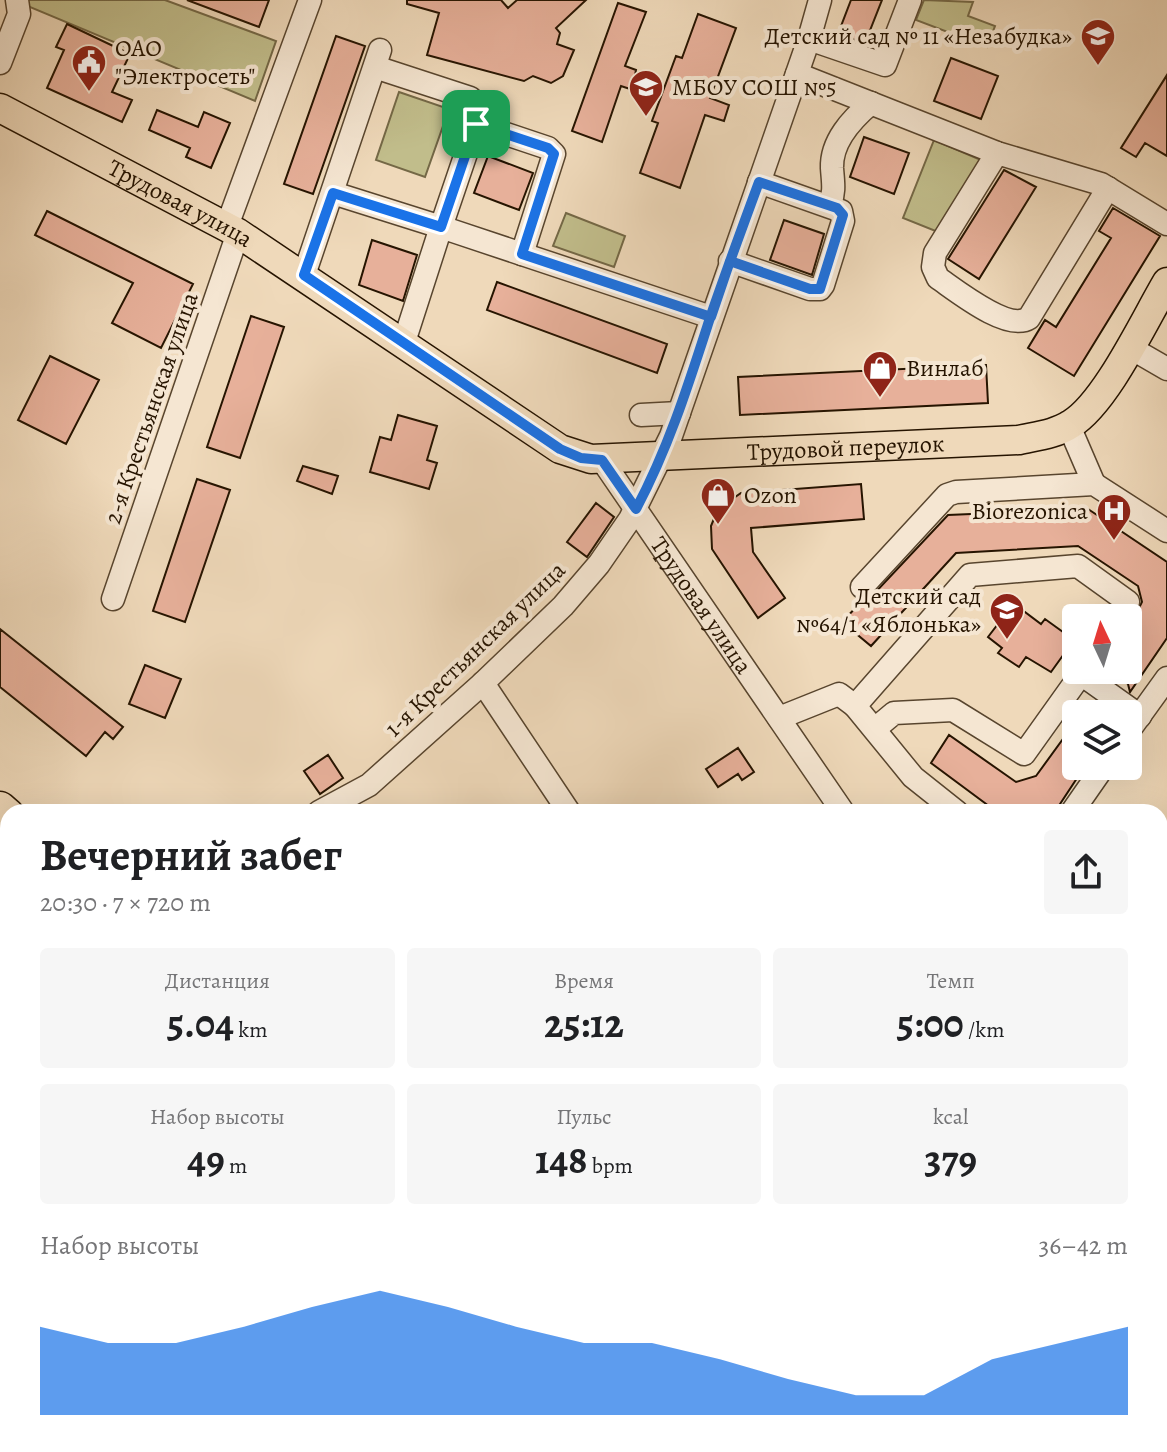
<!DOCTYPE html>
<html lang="ru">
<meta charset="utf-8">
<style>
:root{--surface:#fff;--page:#f6f6f6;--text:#202124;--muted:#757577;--accent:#1a73e8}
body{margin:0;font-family:Alegreya,serif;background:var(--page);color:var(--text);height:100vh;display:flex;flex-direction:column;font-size:30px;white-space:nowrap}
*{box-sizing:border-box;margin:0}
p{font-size:26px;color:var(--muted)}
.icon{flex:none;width:44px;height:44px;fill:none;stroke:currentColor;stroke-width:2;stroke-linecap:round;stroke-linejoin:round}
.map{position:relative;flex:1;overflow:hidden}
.panel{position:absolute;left:0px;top:804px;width:1168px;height:648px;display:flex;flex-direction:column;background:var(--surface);border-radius:24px 24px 0 0;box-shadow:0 8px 32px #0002}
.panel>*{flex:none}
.needle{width:52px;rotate:356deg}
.buttons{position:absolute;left:1062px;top:604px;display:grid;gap:16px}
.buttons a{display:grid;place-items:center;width:80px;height:80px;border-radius:8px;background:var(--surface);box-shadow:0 8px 32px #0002;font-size:40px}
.pin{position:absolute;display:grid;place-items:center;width:68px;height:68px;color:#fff;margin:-34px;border-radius:16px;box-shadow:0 4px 12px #0006}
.round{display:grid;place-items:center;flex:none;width:84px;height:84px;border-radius:8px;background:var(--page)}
.summary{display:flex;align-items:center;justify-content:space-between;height:136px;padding:0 40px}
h1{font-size:44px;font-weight:700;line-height:60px}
.figures{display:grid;grid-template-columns:repeat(3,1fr);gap:12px;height:136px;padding:8px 40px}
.figures div{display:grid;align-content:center;border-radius:8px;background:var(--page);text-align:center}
.figures b{font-size:40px;font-weight:700}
.figures small{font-size:22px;font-weight:400}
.figures p{font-size:22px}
.chart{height:224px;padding:16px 40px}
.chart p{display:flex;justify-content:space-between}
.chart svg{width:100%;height:144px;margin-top:8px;fill:var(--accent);opacity:.7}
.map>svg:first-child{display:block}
</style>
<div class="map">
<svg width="1167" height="1452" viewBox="0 0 1167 1452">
<rect width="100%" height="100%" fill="#efd9ba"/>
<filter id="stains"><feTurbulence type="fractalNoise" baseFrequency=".0025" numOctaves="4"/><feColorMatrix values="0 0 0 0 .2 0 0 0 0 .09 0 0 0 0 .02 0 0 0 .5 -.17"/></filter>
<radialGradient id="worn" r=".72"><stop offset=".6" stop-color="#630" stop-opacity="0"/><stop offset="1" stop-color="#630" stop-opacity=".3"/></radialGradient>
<!-- green -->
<path fill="#c1bd8b" stroke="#746846" stroke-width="2" d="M26 0H165L276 41 255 101 25 5Z
M924 0 973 2 968 16 995 26 987 47 916 20Z
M399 92 449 109 425 177 376 160Z
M934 140 981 160 938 232 903 218Z
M566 213 625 236 614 267 553 246Z"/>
<!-- building -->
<path fill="#e7b09a" stroke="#261400" stroke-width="2" d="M187 0H269L259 27Z
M407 0H501L508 8 517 0H586L556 28 560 33 557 44 574 50 563 76 551 83 533 76 524 81 427 55 439 13 407 4Z
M851 0H882L865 43 838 34Z
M618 3 646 12 625 66 636 70 635 75 630 89 621 86 602 142 572 131Z
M698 14 736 28 710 98 729 105 724 121 705 115 680 188 640 173 658 123 652 121 676 56 682 58Z
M67 24 130 54 112 92 132 100 122 122 47 88 64 50 56 47Z
M336 36 365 46 313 194 284 184Z
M951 58 998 76 981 119 934 101Z
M1167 75V156L1145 143 1136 157 1121 148Z
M157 110 198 127 204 112 230 123 211 168 186 157 190 148 149 130Z
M864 137 909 153 894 194 850 177Z
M488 156 533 173 519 210 474 193Z
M1004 170 1036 187 979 279 948 259Z
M1113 208 1160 236 1074 376 1028 348 1045 320 1056 327 1111 238 1099 231Z
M47 211 193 284 161 348 112 323 133 283 35 235Z
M784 220 824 234 812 275 770 260Z
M372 240 417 255 403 301 359 285Z
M497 282 667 344 657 373 487 310Z
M251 316 284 327 240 458 207 447Z
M50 356 99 380 66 444 18 420Z
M986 365 988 403 740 415 738 377Z
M398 415 437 426 427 460 437 463 429 489 370 472 380 437 391 440Z
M303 466 338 476 332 494 297 481Z
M197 479 230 490 185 622 153 611Z
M861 484 864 519 751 528 753 552 785 598 758 618 712 549 711 526 718 509 741 493Z
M596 503 614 517 587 557 567 542Z
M1088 509 1167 562V638L1130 692 1128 684 1108 670H1128V630L1142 602 1138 586 1078 546 956 553 871 646 842 622 862 601 872 596 948 515Z
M1005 597 1041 624 1045 619 1074 640 1051 672 1026 657 1019 667 998 653 1002 648 988 637 1001 620 993 614Z
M0 629 123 727 113 739 105 732 86 756 0 687Z
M145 665 181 679 165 718 129 704Z
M1076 721V766H1085L1058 807 997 812 931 763 949 735 1016 782 1036 776Z
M738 748 754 772 742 780 738 774 718 787 706 769Z
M328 755 343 778 320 794 304 771Z"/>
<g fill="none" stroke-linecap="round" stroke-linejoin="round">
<!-- minor casing -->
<g stroke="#58452e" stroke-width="25">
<g id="minor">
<path d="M809 39 885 65 910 0"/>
<path d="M0 63 19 14 17 0"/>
<path d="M375 67 470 98 476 124"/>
<path d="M797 74 997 153 1101 184 1167 224"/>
<path d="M997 153 935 253 933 267 938 278C957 291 1008 332 1029 318L1108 188"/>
<path d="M333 193 441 227 476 124 548 148 554 154 522 254"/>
<path d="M830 205C835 190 833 183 832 168 831 141 852 119 871 103"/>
<path d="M227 226 310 0"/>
<path d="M730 261 810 289H820L823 285 843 221 841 211 759 182"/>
<path d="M304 275 380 50"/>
<path d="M404 342 441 227 711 317"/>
<path d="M1129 347 1167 369"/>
<path d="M641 415 679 413"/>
<path d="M1069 426 1094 484"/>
<path id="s1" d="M602 460 843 812"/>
<path d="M862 587 947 495 956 492 1094 484 1167 531"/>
<path d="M113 599 238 233"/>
<path d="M1081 674 1140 716"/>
<path d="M483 683 569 812"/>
<path d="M779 718 839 694 855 706"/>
<path d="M876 728 894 713 953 710 1024 754 1084 670"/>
<path d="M1128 732 1167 678"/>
<path d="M319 812 369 785 483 683 563 606 599 564 630 519 671 436 809 39 820 0"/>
<path d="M957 812 913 777 855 706 970 575 1078 566 1128 602 1121 618"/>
<path d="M1072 812 1104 766"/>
<path d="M1160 1010 1167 1000"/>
<path d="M1160 1252 1167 1243"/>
<path d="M1160 1309 1167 1316"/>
<path d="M1161 1404 1167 1398"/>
<path d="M1002 1452 1009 1444"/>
</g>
</g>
<!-- major casing -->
<g stroke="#261400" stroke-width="31">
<g id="major">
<path id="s2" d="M0 108 238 233 560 449 591 459 1019 440C1037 436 1056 434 1071 424 1106 403 1145 319 1167 282"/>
</g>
</g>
<!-- highway casing -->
<g stroke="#261400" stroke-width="35">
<path id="highway" d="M0 808 8 815
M0 891 8 898
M681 1444 691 1452
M784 1444 794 1452"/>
</g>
<!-- minor -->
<use href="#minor" stroke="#f5e6d2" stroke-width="22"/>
<!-- major -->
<use href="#major" stroke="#efd9ba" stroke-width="28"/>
<!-- highway -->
<use href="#highway" stroke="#efd9ba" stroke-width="32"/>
<!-- rail -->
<path stroke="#261400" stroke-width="5" stroke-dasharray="14 14" stroke-linecap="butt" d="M1160 1059 1167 1050
M1160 1078 1167 1069
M1160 1100 1167 1091
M1160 1139 1167 1130
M1160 1167 1167 1158
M871 1452 877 1444
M893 1452 899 1444
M914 1452 920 1444
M939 1452 945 1444"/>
</g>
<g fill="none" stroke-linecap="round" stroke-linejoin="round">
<!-- route casing -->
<g stroke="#fff" stroke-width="16">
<path id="route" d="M476 124 441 227 333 193 304 275 560 449 581 458 602 460 636 509C668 449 688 386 709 321 725 274 742 228 759 182L837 208 843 215 820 289H810L730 261 711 317 522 254 554 154 548 148 476 124"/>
</g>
<!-- route -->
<use href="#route" stroke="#1a73e8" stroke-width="10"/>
</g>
<!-- icons -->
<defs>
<g id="school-pin" transform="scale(1.8)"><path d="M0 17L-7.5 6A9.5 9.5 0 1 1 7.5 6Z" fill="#8f2418" stroke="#f5e6d2"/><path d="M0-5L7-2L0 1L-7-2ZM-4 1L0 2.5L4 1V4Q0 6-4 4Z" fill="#fff"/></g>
<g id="civic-pin" transform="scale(1.8)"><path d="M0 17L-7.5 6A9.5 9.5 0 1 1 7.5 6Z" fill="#8f2418" stroke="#f5e6d2"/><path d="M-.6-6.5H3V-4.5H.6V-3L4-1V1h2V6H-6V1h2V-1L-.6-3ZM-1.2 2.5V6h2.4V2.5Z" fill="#fff"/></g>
<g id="shop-pin" transform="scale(1.8)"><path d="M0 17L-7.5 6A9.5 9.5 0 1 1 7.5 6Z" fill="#8f2418" stroke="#f5e6d2"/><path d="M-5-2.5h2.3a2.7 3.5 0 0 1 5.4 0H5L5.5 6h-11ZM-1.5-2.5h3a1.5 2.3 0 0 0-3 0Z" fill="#fff"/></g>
<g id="hospital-pin" transform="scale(1.8)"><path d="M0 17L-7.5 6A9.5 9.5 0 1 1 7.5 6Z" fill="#8f2418" stroke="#f5e6d2"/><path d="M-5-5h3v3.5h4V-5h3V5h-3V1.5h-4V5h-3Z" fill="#fff"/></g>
</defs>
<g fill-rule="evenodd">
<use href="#school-pin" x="1098" y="36"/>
<use href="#civic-pin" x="89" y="62"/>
<use href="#school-pin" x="646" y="87"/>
<use href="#shop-pin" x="880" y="368"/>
<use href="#shop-pin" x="718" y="495"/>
<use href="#hospital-pin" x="1114" y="511"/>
<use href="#school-pin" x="1007" y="610"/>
</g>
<g text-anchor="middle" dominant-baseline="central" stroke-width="8" stroke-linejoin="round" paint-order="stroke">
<!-- poi labels -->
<g font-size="24" fill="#261400" stroke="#f5e6d2" text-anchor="start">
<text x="1072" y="36" text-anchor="end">Детский сад № 11 «Незабудка»</text>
<text x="115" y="48">ОАО<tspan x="115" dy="28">"Электросеть"</tspan></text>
<text x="672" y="87">МБОУ СОШ №5</text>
<text x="906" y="368">Винлаб</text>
<text x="744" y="495">Ozon</text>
<text x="1088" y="511" text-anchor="end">Biorezonica</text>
<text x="981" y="596" text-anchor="end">Детский сад<tspan x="981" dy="28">№64/1 «Яблонька»</tspan></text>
</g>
<!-- street labels -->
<g font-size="24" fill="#261400" stroke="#f5e6d2">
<text stroke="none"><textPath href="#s2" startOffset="204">Трудовая улица</textPath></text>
<text transform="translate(151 408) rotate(-71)">2-я Крестьянская улица</text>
<text stroke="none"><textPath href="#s2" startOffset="944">Трудовой переулок</textPath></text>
<text stroke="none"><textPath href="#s1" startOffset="176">Трудовая улица</textPath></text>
<text transform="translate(475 649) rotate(-44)">1-я Крестьянская улица</text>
</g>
</g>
<rect width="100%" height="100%" filter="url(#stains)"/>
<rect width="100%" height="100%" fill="url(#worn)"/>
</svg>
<div class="buttons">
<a><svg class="needle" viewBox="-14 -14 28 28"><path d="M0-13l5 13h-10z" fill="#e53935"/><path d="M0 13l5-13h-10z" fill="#757577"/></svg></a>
<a><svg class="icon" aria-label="layers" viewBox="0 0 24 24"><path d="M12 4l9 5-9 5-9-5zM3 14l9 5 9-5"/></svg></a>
</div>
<div class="pin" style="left:476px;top:124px;background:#1e9e55"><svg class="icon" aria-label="arrive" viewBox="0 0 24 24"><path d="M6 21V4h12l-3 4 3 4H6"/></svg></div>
<section class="panel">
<div class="summary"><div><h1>Вечерний забег</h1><p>20:30 · 7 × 720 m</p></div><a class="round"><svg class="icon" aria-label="share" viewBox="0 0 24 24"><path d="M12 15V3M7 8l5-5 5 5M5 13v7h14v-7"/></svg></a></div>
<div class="figures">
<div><p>Дистанция</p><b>5.04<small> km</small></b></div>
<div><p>Время</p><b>25:12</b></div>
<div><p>Темп</p><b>5:00<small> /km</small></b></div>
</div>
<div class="figures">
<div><p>Набор высоты</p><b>49<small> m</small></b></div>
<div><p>Пульс</p><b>148<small> bpm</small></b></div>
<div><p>kcal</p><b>379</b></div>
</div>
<div class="chart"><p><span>Набор высоты</span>36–42 m</p>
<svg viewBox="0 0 160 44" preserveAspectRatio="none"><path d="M0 44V17L10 22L20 22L30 17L40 11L50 6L60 11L70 17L80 22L90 22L100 27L110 33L120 38L130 38L140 27L150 22L160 17V44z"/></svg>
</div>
</section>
</div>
